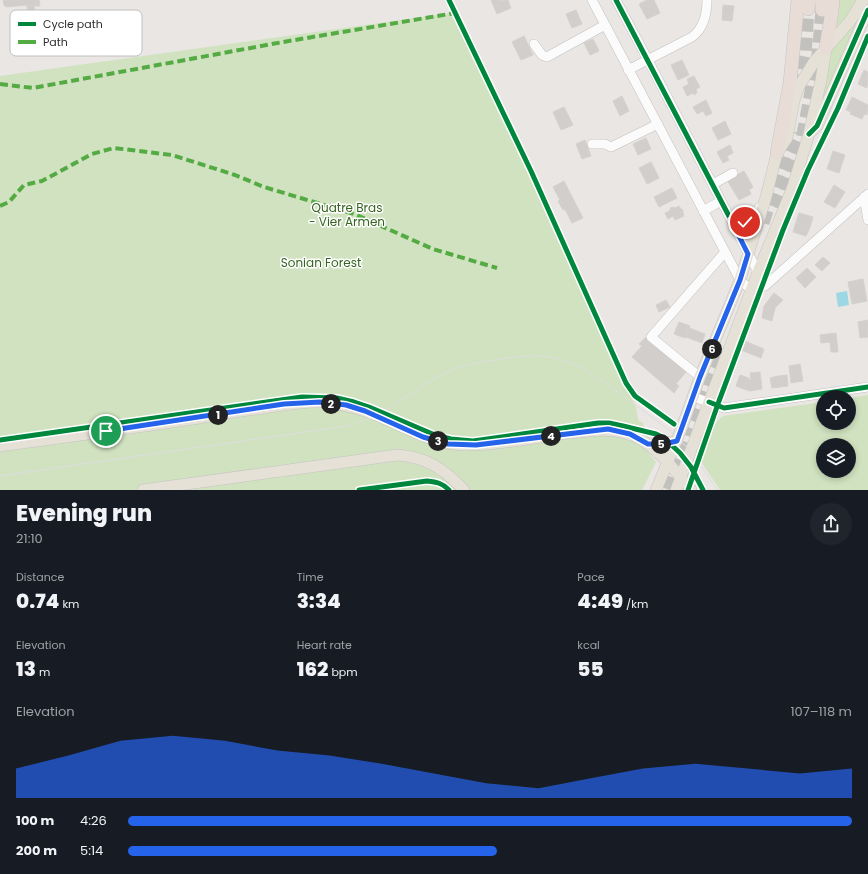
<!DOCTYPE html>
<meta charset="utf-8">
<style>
:root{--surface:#171b24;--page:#20242c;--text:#f1f3f6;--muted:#9ea1a6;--accent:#2563eb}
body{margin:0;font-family:Poppins,sans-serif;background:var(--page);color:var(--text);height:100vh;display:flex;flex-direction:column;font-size:15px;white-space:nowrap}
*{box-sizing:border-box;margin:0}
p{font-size:13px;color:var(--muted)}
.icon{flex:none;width:22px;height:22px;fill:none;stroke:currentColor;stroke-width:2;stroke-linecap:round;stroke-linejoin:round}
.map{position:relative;height:490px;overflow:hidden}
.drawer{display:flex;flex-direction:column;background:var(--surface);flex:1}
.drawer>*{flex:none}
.controls{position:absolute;left:816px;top:390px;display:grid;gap:8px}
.controls a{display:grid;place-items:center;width:40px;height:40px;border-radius:50%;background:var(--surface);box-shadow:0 2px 6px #0003;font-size:20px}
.pin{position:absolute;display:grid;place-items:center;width:34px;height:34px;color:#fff;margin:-17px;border:2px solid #fff;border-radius:50%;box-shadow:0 1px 4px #0007}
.km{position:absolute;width:20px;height:20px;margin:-10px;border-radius:50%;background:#222;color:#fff;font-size:11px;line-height:20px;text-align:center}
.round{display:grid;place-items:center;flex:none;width:42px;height:42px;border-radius:21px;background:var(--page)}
.headline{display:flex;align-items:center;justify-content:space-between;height:68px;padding:0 16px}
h1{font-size:22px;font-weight:800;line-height:30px}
.stats{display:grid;grid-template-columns:repeat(3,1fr);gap:6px;height:68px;padding:4px 16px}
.stats div{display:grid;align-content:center}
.stats b{font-size:20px;font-weight:800}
.stats small{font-size:11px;font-weight:400}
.stats p{font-size:11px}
.chart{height:112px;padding:8px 16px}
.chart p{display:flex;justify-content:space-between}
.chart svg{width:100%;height:72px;margin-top:4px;fill:var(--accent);opacity:.7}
ul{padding:0 16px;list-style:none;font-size:13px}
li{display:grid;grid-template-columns:64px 48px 1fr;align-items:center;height:30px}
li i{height:10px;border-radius:5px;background:var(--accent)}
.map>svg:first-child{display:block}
</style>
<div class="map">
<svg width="868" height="490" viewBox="0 0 868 490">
<rect width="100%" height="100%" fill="#e9e6e3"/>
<!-- green -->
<path fill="#d0e2bf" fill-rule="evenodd" d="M838 0H858L846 18 838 26 836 24Z
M459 12 562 235 636 407 638 420 643 423 647 451 656 462 642 490H0V76Z
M859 16 826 94 824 93 831 51Z
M868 395V490H720L698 457 707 430 723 416 823 402V423H849V398ZM823 445H849V471H823Z"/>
<!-- water -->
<path fill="#9dd7e4" d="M847 291 849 305 838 307 836 293Z"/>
<!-- building -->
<path fill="#d1cecc" stroke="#d4d2cf" d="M3 0H39L40 6H34L36 17 28 18 27 5 6 7 4 5Z
M491 0H502V1L508 0 511 8 497 14Z
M647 0H654L660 13 647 19 639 4Z
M723 5 734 6 732 21 722 20Z
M576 10 582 24 572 28 566 14Z
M524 36 533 55 521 60 512 42Z
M593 39 599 51 590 55 584 43Z
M682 60 689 75 678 80 671 65Z
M864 70 868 72 867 88 858 84Z
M694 76 700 87 696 89 697 93 694 95 693 93 687 96 683 87 689 84 687 79Z
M622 96 629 111 620 116 613 101Z
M852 97 868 105 867 115 864 114 862 119 850 114 851 112 846 110Z
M706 100 712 113 706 116 703 111 697 114 693 107Z
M564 107 573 125 561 130 553 112Z
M725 121 731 134 718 140 712 128Z
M646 138 651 149 638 155 633 144Z
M585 140 591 156 582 159 576 144Z
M730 145 733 153 727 156 729 160 723 163 717 152Z
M833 151 845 155 842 164 830 160Z
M830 160 842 164 839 173 827 169Z
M651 162 659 178 647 184 639 168Z
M744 171 753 187 749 190 751 194 739 200 727 180Z
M564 181 583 218 572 223 565 209 563 210 558 201 560 200 553 187Z
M834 185 845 192 840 200 829 194Z
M672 188 677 198 659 207 654 197Z
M829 194 840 200 835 208 824 202Z
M679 206 681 209 683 210V213L684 216 675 220 673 216 668 219 665 213 671 210 670 208 674 207 675 208Z
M799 213 813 217 810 227 796 222Z
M796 222 810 227 806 236 793 232Z
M823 257 830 263 822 271 815 265Z
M807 268 816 277 805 288 796 278Z
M863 279 867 301 852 304 848 282Z
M774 293 783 300 775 308 772 321 762 318 764 306Z
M666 300 670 307 659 312 656 305Z
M868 320V337L860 338 858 322Z
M679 322 690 326 685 338 674 334Z
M689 328 705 334 702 343 686 337Z
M836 333 838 352H831L830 342 821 343 820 335Z
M646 337 686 372 676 384 679 386 674 393 632 357 642 346 639 344Z
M745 341 764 349 761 358 741 350Z
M800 364 803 381 791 383 789 366Z
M760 372 762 389 750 391 744 389 748 379 751 380 750 373Z
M740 375 749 378 744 389 736 386Z
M787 375 788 386 780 387 778 376Z
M778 376 780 387 772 388 770 378Z"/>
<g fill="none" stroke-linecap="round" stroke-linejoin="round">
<!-- highway-tunnel -->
<path stroke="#c3c1be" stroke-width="13" stroke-dasharray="13 6" stroke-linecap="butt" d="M799 88 805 55 808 9
M780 209 802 139 818 55 822 10
M763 223 792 131
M690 420 716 350
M669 490 693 429"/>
<!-- minor casing -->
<g stroke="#c2c1c1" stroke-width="10">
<path id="minor" d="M592 0 740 280 751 290 765 286 868 194
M616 0 648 60 758 272
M534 44 542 55 547 57 605 25
M628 70 692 37C704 28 707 15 707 0
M592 144H605L611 147 658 124
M713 184 733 173
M864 197 868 220
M703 211 721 201
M731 220 739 222 751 220 760 207
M700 377 651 337 725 252
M694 397 724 408 868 387"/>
</g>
<!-- major casing -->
<g stroke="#c5c4c2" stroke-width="12">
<path id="major" d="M812 131 817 126 868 10
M648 444 664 443 677 441
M0 446C66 437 133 428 199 418 220 414 242 411 263 408 282 405 303 401 322 402 341 404 360 408 378 416 406 427 432 444 463 445 493 446 531 438 561 434 587 431 615 425 640 439 659 450 677 472 691 490
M143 490 397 455C426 457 443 468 464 490
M656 490 682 427 700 377 740 280 766 197 777 153 787 138 794 101 799 86 814 62 850 21 863 0
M676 490 758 272 792 189 809 134 821 80 826 49"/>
</g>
<!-- highway casing -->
<g stroke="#c5c4c2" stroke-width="14">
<path id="highway" d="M808 9 809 0
M822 10V0
M826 48C828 32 832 17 833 0
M777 153 790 83 798 0"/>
</g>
<!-- minor -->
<use href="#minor" stroke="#fcfbfb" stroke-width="9"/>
<!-- major -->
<use href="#major" stroke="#e6e1d7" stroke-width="11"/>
<!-- highway -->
<use href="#highway" stroke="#e7ddd6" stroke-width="13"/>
<!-- tram -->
<path stroke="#dedee0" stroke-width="1" d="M0 476 347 426C381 418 407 395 437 377 455 367 474 363 494 360 514 357 534 354 555 358 579 363 598 378 618 392 635 405 652 417 669 430 690 447 702 468 717 490"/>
<!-- quiet -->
<path stroke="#54ab44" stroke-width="4" stroke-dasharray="8 4" stroke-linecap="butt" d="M0 84 33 88 283 42 455 13
M0 206 9 202 24 185 42 181 92 154 114 148 172 155 235 175 264 187 354 214 433 249 497 268"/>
<!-- cycleway casing -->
<g stroke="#fff" stroke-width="8">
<path id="cycleway" d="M449 0 531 171 626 383 635 396 674 424
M616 0 731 220
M809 134 817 126 868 10
M709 402 724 408 868 387
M0 440 302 397 337 398 354 402 369 407 435 435 451 439 473 441 598 423H609L623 426 656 434 664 438 680 453 691 467 703 490
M359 490 427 481C437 482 442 483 449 490
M688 490 719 401 783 230 808 170 838 108 868 36"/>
</g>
<!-- cycleway -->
<use href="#cycleway" stroke="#00873e" stroke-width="5"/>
</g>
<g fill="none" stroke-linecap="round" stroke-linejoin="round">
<!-- route casing -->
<g stroke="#fff" stroke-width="8">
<path id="route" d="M106 431 284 404 320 402 346 405 365 411 423 437 448 444 476 445 608 429 630 434 648 444H664L677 441 700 377 740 280 748 254 731 220 737 222H745"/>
</g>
<!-- route -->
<use href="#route" stroke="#2563eb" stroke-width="5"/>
</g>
<g text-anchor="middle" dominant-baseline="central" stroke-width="3" stroke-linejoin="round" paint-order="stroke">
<!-- park labels -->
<g font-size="12" fill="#356421" stroke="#fff">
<text x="347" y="207">Quatre Bras<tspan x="347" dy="14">- Vier Armen</tspan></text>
<text x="321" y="262">Sonian Forest</text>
</g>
</g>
<!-- legend -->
<rect x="10" y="10" width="132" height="46" rx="6" fill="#fff" stroke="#c0c0c0" stroke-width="1"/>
<rect x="18" y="22" width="18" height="4" fill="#00873e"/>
<rect x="18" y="40" width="18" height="4" fill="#54ab44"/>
<g font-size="11" fill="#2c2c2c">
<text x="43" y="28">Cycle path</text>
<text x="43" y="46">Path</text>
</g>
</svg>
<div class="controls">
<a><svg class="icon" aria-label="locate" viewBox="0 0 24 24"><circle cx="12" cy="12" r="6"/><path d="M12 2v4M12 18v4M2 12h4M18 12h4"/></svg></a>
<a><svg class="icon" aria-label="layers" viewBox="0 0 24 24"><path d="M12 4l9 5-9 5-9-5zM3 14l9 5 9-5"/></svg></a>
</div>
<div class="pin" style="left:106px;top:431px;background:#1e9e55"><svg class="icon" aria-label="arrive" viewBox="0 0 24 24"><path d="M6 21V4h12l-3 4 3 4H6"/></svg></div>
<div class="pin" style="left:745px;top:222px;background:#d93025"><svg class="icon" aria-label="check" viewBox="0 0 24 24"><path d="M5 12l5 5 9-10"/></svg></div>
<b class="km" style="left:218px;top:415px">1</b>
<b class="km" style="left:331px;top:404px">2</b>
<b class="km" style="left:438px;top:441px">3</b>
<b class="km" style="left:551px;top:436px">4</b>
<b class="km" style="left:661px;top:444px">5</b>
<b class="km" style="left:712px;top:349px">6</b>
</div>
<section class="drawer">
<div class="headline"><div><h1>Evening run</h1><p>21:10</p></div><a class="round"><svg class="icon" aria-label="share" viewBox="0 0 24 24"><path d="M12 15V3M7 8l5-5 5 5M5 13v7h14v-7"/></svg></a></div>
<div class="stats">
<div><p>Distance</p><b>0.74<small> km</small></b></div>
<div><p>Time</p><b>3:34</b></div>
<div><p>Pace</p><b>4:49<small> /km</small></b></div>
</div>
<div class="stats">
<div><p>Elevation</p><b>13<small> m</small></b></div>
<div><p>Heart rate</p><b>162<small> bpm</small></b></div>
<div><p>kcal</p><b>55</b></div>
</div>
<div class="chart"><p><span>Elevation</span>107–118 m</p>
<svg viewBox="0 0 160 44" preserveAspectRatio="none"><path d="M0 44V26L10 18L20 9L30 6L40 9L50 15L60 18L70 23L80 29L90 35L100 38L110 32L120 26L130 23L140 26L150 29L160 26V44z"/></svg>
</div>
<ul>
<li><b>100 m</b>4:26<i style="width:100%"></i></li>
<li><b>200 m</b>5:14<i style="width:51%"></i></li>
</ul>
</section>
